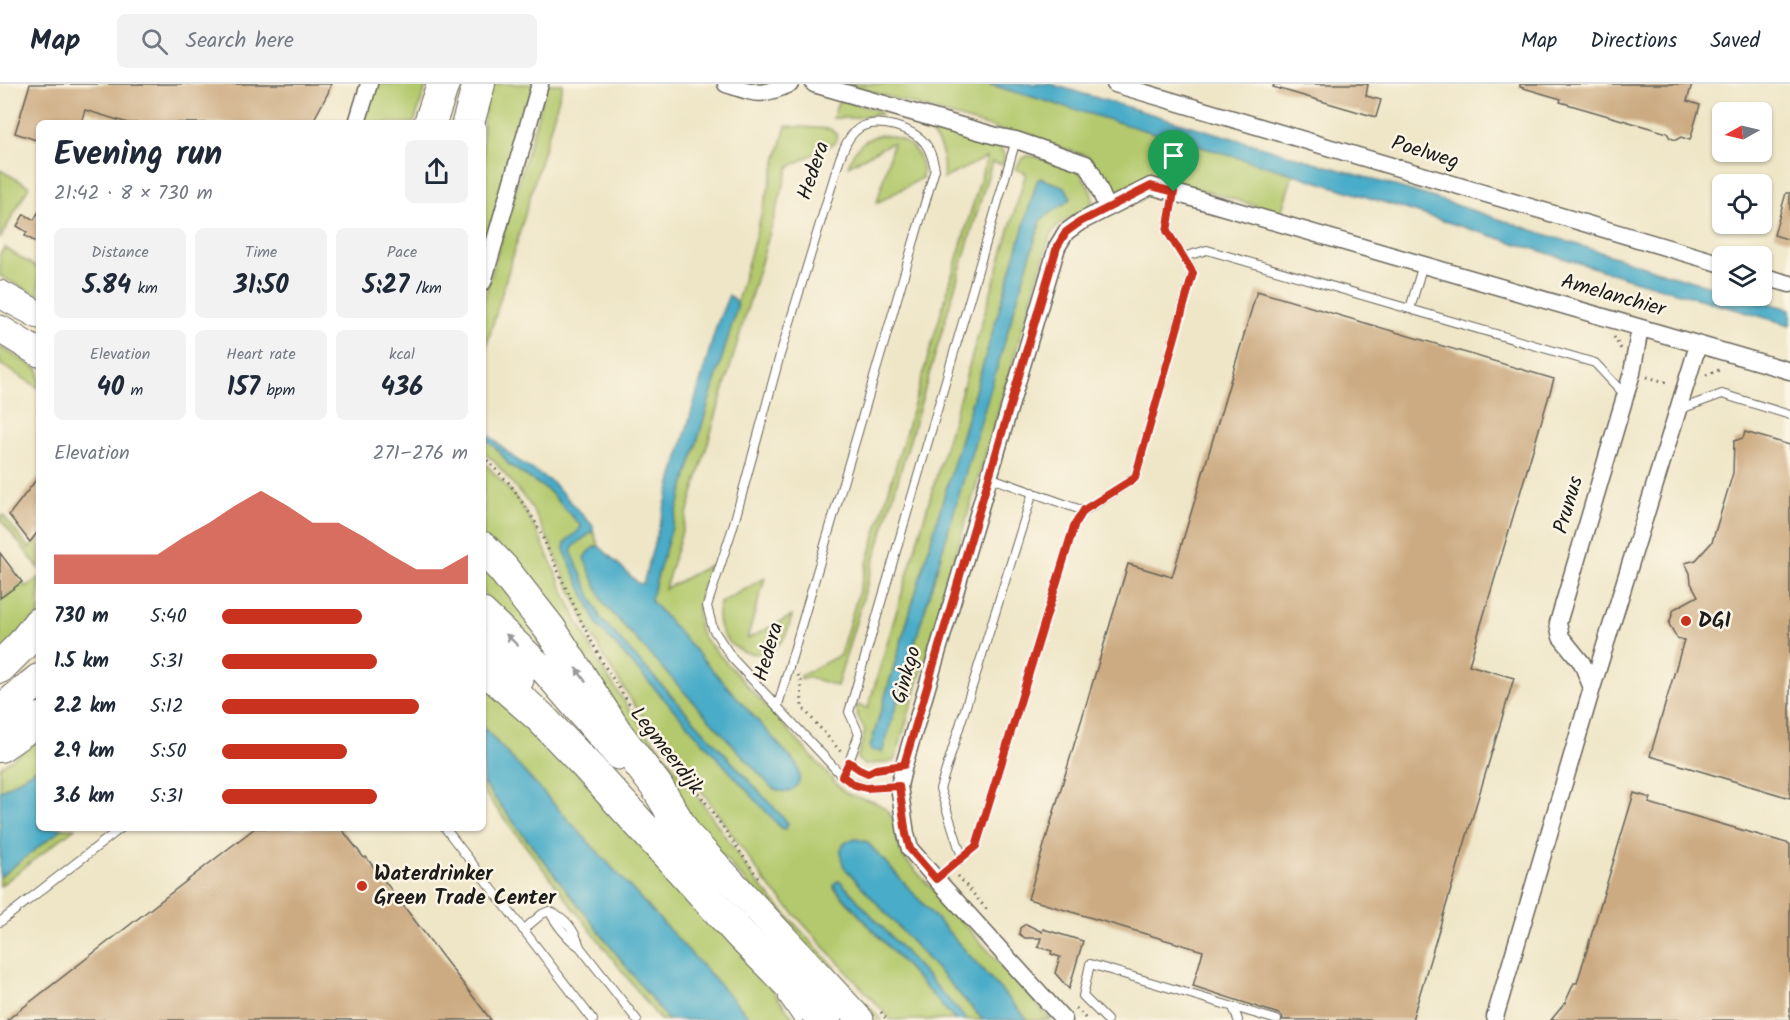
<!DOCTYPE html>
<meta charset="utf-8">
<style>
:root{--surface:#fff;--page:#f2f2f3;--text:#1f2937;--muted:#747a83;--line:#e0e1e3;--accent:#c8321e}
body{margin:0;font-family:Kalam,sans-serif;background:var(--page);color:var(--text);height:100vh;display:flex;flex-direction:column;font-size:22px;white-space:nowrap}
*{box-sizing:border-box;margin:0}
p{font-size:20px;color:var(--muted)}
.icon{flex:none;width:33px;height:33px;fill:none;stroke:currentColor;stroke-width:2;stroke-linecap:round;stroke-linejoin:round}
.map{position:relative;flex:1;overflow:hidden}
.details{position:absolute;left:36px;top:36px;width:450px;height:711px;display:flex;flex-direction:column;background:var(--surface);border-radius:9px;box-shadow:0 2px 4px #0004}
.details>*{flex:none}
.needle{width:39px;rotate:262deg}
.fabs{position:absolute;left:1712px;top:18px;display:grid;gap:12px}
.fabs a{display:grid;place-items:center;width:60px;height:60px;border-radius:9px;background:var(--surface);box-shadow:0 2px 4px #0004;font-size:30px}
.pin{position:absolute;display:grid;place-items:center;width:51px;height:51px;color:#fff;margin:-62px -26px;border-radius:50% 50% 50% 0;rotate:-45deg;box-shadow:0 0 6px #0007}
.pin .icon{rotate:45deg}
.round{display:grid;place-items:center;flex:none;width:63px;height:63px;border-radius:9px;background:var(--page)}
.summary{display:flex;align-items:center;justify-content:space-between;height:102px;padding:0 18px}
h1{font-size:33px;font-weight:700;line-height:45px}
.metrics{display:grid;grid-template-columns:repeat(3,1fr);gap:9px;height:102px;padding:6px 18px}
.metrics div{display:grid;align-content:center;border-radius:9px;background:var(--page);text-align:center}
.metrics b{font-size:26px;font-weight:700}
.metrics small{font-size:16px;font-weight:400}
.metrics p{font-size:16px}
.chart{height:168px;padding:12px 18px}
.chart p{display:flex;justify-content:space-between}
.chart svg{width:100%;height:108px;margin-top:6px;fill:var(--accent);opacity:.7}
ul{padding:0 18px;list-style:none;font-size:20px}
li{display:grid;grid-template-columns:96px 72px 1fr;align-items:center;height:45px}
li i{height:15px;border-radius:8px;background:var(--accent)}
header{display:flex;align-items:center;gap:36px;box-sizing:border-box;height:84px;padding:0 30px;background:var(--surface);border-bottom:2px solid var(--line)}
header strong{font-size:28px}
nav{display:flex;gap:33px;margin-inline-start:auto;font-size:21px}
.search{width:420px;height:54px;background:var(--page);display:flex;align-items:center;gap:15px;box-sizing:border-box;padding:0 21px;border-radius:9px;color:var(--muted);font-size:22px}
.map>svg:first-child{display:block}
</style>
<header>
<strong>Map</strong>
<div class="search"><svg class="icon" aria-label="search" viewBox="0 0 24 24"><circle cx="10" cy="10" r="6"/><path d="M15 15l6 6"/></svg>Search here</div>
<nav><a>Map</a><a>Directions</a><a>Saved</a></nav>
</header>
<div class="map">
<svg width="1790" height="936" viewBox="0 0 1790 936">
<rect width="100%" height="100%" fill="#fcf5e5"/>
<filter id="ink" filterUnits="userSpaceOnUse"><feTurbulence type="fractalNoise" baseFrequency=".0167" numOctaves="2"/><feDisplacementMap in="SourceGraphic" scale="12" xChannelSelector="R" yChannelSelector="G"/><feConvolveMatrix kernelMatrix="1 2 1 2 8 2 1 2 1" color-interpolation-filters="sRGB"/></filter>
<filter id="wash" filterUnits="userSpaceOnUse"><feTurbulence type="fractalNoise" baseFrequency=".008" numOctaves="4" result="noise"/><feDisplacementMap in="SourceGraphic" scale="24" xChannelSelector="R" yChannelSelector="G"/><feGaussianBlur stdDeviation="1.35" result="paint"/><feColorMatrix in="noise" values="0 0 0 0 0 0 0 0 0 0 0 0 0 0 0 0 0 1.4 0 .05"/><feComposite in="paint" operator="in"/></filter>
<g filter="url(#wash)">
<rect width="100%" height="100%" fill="#efe6c8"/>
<!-- green -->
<path fill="#b4c96d" stroke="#687244" stroke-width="1.5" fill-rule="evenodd" d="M375 0H427L414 39H363Z
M489 0H534L483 175V39Z
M547 0H563L483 274V219Z
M846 0H988L1293 90 1281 129 1158 93 1142 95 1119 107H1113L1106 102 1088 72Z
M839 15 879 27V29L882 30 851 34H833Z
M918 38 997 62C1005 66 1005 73 1003 81L992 78 837 602 808 593 802 596 800 592 840 571 987 73 943 95C945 69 942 55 918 40Z
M786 42 830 45 835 48 837 51 836 58 789 83 665 505 710 481C703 505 690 530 703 553L843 707C856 716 871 713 883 723 900 735 893 759 905 775L1051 936H1028L867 758C858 755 850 753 843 761L844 783 983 936H967L841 798 837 797 834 804 955 936H891L766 799 707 714 638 626 606 577 583 534 546 451 530 421 494 377 483 368V353L499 367 509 381 549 407 580 441 581 443 577 449 565 459 598 542 783 745 788 739 601 535 571 467C574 458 586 454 593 447L599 462 594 463 797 681 652 518 651 514 737 223V218Z
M880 51C906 52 925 68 922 94L877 119 893 59H891L848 82C854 64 863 55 880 51Z
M1027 72H1032L1079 86 1091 108 1093 116C1086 134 1059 130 1049 155L896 673 894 677 865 681 857 675 865 647C862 638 854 631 857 621L868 624 1026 89 1015 85 1022 75ZM1040 94 1065 103 1071 114 1042 135 1040 139 883 666 870 663 1037 97Z
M0 86 29 102 0 155Z
M5 164 39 185V212L0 192V169Z
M0 263 39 286V304L0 280Z
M483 377 513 410 524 425 540 454 577 536 600 581 632 629 703 720 755 796 882 936H871L683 728 483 459Z
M3 431 29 464 39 455V484L0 435Z
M483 472 596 627 534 558 483 509Z
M39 494V530L0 574V516L22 499 26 503Z
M765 494 747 555 792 532C790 539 788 548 784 554 760 589 707 560 720 519Z
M483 587 740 864 795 936H752L483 643Z
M39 657V683L0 707V683Z
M483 699 668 936H660L483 707Z
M63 744H75L0 802V793Z"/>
<!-- water -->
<path fill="#48acc8" stroke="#326472" stroke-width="1.5" d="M988 0H1050L1425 111 1671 191 1722 205V212H1744L1790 225V241L1627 194 1293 90Z
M1040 94 1065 103 1071 115 1042 135 1040 139 883 666 882 668 871 666 870 664 1037 97Z
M729 211 737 218V223L651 514 652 518 797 681C806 701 790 715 771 703L604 520 584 474C587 468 592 463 599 462L638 499 643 500 675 385 717 240Z
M483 346 514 374 553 399 593 442V447C586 454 574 458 571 467L601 535 788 739 786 745 781 744 598 542 564 466C563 455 576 452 581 443L580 441 549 407 509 381 499 367 483 353Z
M483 643 752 936H668L483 699Z
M39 683V744H63L0 793V707Z
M856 755 867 758 1028 936H983L844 783C838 768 839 758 856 755Z
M837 797 841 798 967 936H955L834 803V801Z"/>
<g id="blocks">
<!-- building -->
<path fill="#ccab82" d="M30 0H331L328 9 312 39H128L85 26 81 39H39V57L15 49Z
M1274 0H1368L1366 12 1381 16 1376 33 1273 3Z
M1520 0H1692L1687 17 1700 21 1690 56 1681 53 1676 56 1670 54 1667 49 1560 18 1561 15 1520 3Z
M1786 109H1790V156L1774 151Z
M39 127V160L25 152 27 148 17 142 24 130 34 136Z
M1257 207 1554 295 1469 581 1514 594 1412 936H1283L1282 932 1279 930 1193 902 1203 867 1028 815 1128 480 1172 493Z
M1745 348 1790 361V714L1650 672 1684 556 1677 554 1669 540 1674 525 1698 512 1691 499 1690 489 1685 479 1696 476 1712 458 1733 389 1734 357 1743 354Z
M39 392V446L30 458 9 431Z
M0 469 22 498 0 514Z
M1634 709 1651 714 1649 719 1790 760V936H1551L1565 919 1574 899H1577Z
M255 744H341L364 774 366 773 491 936H7Z
M1026 840 1042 848 1043 845 1083 857 1069 905 1055 889 1060 873 1051 870 1052 867 1038 863 1041 854H1025L1019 850 1020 844Z"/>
</g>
</g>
<g filter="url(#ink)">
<use href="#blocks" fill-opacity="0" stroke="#666358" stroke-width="1.5"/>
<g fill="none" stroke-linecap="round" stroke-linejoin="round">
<!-- lane casing -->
<g stroke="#666358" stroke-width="10">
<path id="lane" d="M1183 173 1207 166 1595 279 1625 311
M1410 225 1423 180
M1678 326 1722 310 1790 331
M989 393 1084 427
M778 621 935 85C933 76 931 67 925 59 912 44 879 34 861 43 849 50 845 62 840 74L780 271 733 443 707 522 713 545 732 574 842 692C866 709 873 703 899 702
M842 692 849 678 859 650 849 628 1016 56
M445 744 593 936
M962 773 940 705 1033 408
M936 795 976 762 1074 442 1084 427 1135 394 1193 188 1167 147 1174 108
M549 827C557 841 566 854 580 863L637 936
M550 827C566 834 575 846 580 863
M0 838 121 744
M523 846 542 830 549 827
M783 914 798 936
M1233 923 1238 936
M1107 936 1083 912 1090 880 1277 936"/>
</g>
<!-- street casing -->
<g stroke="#666358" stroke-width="19">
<path id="street" d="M726 0C758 10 758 13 790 0
M814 0 996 52 1016 56 1086 80 1092 89 1107 123
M1115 0 1722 180
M357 39 369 0
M1761 192 1790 200
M483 198 540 0
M1592 604 1582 579 1561 553 1558 539 1632 289 1640 244
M1495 933 1592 604 1698 261
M1064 936 936 795 910 765 906 750 899 702 904 681 1057 163 1066 148 1080 138 1151 102 1790 287"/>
</g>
<!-- primary casing -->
<g stroke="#666358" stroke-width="29">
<path id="primary" d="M0 210 39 231
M0 245 39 269
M483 528 542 584 618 672
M483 562 520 596
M669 730 860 936"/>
</g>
<!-- highway casing -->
<g stroke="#666358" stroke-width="34">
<path id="highway" d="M430 39 443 0
M468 39 479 0
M483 464 503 485 550 545 617 650 657 703 682 745
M0 583 22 561 39 539
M483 583 540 633 587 682 741 851 825 936
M0 628 39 596
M0 662 39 635"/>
</g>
<!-- path -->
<path stroke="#666358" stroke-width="3" stroke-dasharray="1.5 4.5" stroke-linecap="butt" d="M1614 253 1621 265
M1706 291 1722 285
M1647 293 1669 299
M483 372 510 400 536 439 582 539 604 581 628 618 704 716 759 795
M798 591 801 596 802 623 841 668
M859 685 868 689 889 683
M958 792 989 828
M1076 924 1087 936
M881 928 887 936"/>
<!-- lane -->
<use href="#lane" stroke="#fff" stroke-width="8"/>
<!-- street -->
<use href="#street" stroke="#fff" stroke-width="16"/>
<!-- primary -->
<use href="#primary" stroke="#fff" stroke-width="27"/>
<!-- highway -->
<use href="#highway" stroke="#fff" stroke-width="32"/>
</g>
<!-- one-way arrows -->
<defs><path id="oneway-solid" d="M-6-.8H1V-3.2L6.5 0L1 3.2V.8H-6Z" transform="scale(1.5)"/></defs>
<g fill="#999">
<use href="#oneway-solid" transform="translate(512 556) rotate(-136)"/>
<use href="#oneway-solid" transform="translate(581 591) rotate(-124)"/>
</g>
</g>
<g fill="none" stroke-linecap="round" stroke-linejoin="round" filter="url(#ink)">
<!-- route casing -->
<g stroke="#fff" stroke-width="12">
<path id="route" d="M1151 102 1174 108 1167 147 1193 189 1135 394 1084 426 1074 442 976 762 936 795 910 765 906 750 899 702 866 704 855 701 842 692 849 678 859 685 868 689 876 685 904 681 1057 163 1066 148 1080 138Z"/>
</g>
<!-- route -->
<use href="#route" stroke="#c8321e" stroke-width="8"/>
</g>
<!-- markers -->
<g fill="#c8321e" stroke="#fcf5e5" stroke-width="2">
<circle cx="1686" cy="537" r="6"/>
<circle cx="362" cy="802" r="6"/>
</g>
<g text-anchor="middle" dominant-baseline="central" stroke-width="5" stroke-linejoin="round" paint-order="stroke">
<!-- street labels -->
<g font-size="21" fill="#1c1c1c" stroke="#fcf5e5">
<text transform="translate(1425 69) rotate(17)">Poelweg</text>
<text transform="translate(814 87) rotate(-71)">Hedera</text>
<text transform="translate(1613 212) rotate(16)">Amelanchier</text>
<text transform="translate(1569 421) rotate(-74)">Prunus</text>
<text transform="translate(769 568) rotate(-74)">Hedera</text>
<text transform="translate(907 591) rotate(-74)">Ginkgo</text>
<text transform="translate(666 667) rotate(52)">Legmeerdijk</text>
</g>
<!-- poi labels -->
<g font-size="21" font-weight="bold" fill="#1c1c1c" stroke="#fcf5e5" text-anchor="start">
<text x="1698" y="537">DGI</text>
<text x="374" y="790">Waterdrinker<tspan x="374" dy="24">Green Trade Center</tspan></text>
</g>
</g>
</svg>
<div class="fabs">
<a><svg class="needle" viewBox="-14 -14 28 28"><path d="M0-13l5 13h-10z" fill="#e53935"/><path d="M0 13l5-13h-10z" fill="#747a83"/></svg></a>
<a><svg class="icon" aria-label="locate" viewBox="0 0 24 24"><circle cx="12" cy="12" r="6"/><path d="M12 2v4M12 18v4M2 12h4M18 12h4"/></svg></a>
<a><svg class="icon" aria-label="layers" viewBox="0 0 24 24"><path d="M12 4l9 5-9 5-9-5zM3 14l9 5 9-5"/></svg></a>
</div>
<div class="pin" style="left:1174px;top:108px;background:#1e9e55"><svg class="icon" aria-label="arrive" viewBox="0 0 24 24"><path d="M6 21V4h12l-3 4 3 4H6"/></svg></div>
<section class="details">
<div class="summary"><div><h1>Evening run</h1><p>21:42 · 8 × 730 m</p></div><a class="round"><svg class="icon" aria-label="share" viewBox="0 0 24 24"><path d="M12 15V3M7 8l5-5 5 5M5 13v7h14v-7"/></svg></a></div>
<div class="metrics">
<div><p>Distance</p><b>5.84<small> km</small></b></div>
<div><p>Time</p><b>31:50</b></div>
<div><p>Pace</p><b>5:27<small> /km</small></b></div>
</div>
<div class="metrics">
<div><p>Elevation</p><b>40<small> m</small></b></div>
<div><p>Heart rate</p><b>157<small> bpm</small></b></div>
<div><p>kcal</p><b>436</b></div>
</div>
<div class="chart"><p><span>Elevation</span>271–276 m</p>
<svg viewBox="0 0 160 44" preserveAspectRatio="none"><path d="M0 44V32L10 32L20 32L30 32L40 32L50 25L60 19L70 12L80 6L90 12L100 19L110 19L120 25L130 32L140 38L150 38L160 32V44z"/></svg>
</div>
<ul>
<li><b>730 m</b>5:40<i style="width:57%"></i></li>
<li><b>1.5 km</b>5:31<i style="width:63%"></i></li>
<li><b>2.2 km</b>5:12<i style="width:80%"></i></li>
<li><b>2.9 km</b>5:50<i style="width:51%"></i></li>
<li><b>3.6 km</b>5:31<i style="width:63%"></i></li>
</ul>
</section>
</div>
